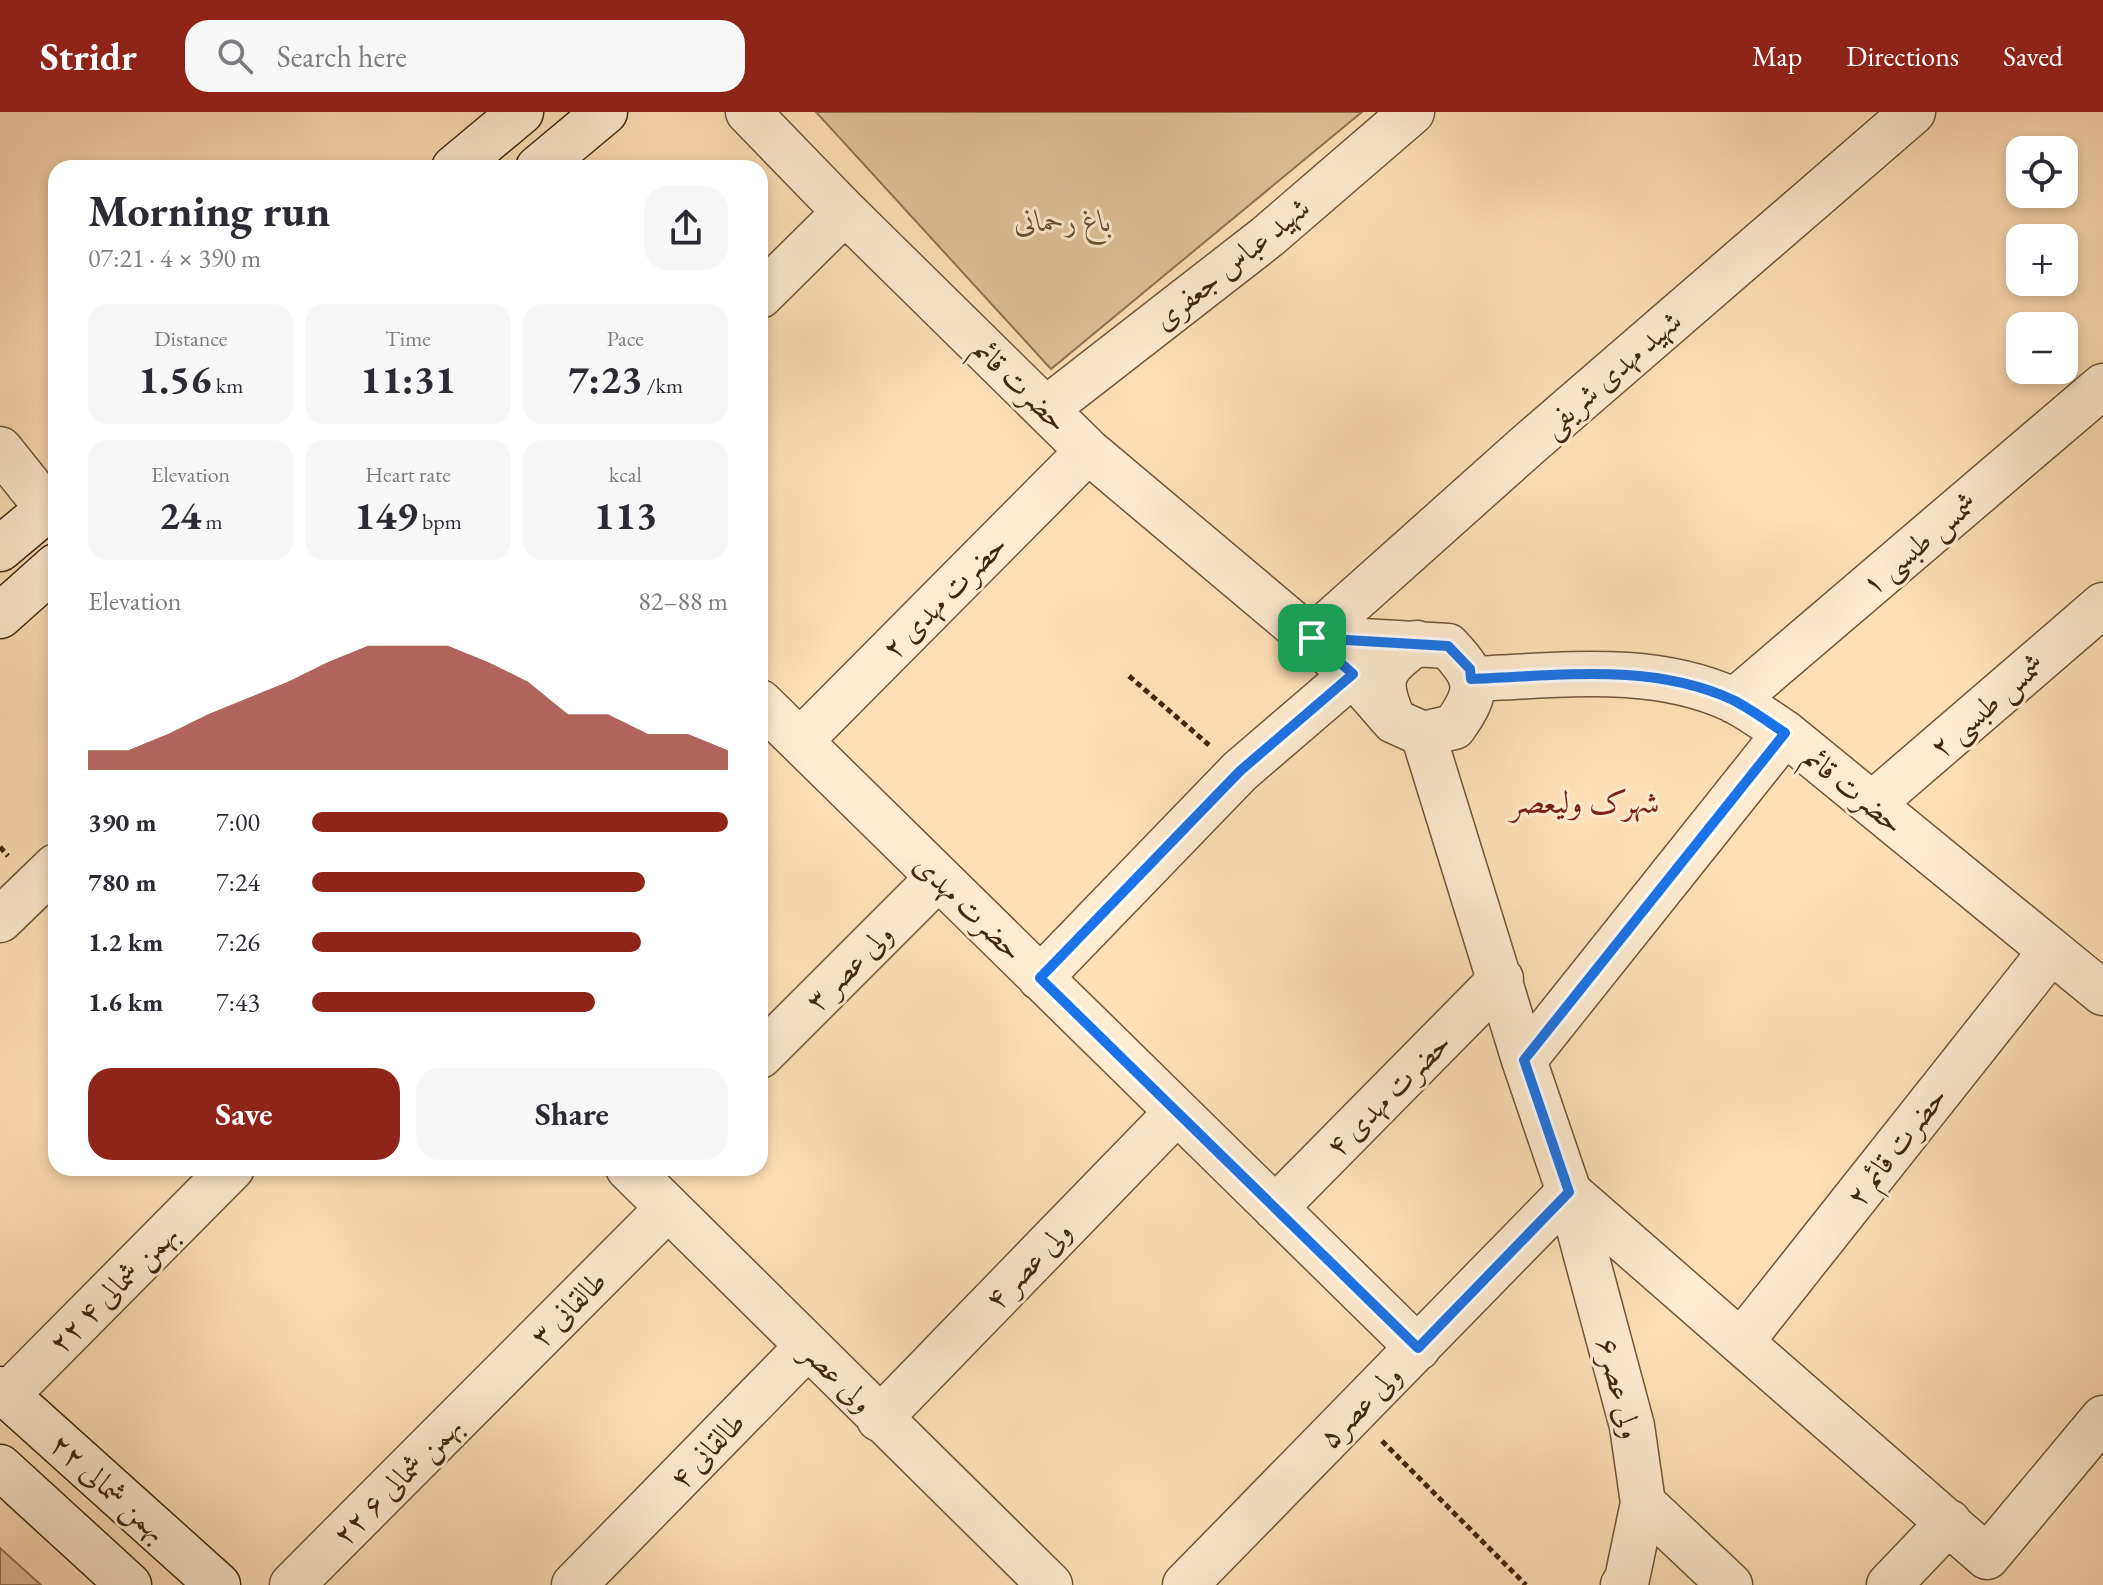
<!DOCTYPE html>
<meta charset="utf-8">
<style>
:root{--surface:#fff;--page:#f7f7f7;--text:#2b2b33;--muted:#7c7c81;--accent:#8f2418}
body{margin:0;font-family:"EB Garamond",Amiri,serif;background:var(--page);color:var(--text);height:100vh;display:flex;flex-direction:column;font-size:30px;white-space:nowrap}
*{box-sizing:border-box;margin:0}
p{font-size:26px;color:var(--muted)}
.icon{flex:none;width:44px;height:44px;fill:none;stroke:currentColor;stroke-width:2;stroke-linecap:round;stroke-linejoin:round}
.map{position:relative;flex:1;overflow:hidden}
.drawer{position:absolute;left:48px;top:48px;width:720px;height:1016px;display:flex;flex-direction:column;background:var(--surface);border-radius:24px;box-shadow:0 4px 12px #0003}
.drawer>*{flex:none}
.controls{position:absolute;left:2006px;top:24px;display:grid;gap:16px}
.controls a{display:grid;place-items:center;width:72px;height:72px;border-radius:16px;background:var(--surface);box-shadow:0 4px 12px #0003;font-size:40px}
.pin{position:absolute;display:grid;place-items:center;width:68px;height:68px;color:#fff;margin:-34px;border-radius:16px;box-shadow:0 4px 12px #0006}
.round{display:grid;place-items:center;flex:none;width:84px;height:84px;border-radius:24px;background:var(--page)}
.summary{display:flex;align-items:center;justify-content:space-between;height:136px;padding:0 40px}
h1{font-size:44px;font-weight:700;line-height:60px}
.figures{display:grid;grid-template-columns:repeat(3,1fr);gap:12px;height:136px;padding:8px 40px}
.figures div{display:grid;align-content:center;border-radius:20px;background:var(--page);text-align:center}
.figures b{font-size:40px;font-weight:700}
.figures small{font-size:22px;font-weight:400}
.figures p{font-size:22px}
.chart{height:224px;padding:16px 40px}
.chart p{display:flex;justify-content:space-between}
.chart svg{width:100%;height:144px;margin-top:8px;fill:var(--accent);opacity:.7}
.cta{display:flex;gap:16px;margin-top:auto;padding:16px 40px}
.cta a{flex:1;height:92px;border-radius:24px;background:var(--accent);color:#fff;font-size:32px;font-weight:700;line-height:92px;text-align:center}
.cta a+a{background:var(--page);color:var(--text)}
ul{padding:0 40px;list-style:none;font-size:26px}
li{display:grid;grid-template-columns:128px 96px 1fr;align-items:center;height:60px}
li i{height:20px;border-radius:10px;background:var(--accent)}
header{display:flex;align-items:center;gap:48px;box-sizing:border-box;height:112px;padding:0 40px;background:var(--accent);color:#fff}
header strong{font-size:38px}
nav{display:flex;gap:44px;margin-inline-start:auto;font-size:28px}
.search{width:560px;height:72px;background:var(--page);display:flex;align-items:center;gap:20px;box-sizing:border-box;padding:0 28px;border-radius:24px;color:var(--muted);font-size:30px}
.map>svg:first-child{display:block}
</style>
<header>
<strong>Stridr</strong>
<div class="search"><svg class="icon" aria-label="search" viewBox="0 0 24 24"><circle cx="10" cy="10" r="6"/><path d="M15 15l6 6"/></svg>Search here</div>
<nav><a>Map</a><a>Directions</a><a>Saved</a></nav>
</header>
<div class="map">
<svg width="2103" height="1473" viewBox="0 0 2103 1473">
<rect width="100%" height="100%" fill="#ffe0b6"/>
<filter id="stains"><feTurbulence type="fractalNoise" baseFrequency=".0025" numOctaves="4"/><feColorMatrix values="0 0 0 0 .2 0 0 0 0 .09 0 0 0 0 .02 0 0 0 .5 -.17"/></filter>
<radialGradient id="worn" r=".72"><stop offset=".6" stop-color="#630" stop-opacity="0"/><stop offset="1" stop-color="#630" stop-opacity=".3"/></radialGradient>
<!-- green -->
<path fill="#dfc199" stroke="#907454" stroke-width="2" d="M816 0H1362L1051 257Z
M0 1436 41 1473H0Z"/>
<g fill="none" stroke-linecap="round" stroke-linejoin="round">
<!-- street casing -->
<g stroke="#715538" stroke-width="47">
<path id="street" d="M748 0 845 100 1088 339 1353 562 1394 609
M760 184 845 100
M1046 297 1267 125 1412 0
M0 337 48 397
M1312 526 1529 332 1913 0
M1312 526 1448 534C1479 567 1480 578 1454 615L1423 622 1394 609C1376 567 1380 557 1417 531
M1471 567C1558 564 1651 550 1733 588 1751 597 1768 610 1785 621L2103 881
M1734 589 2103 274
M760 590 1418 1236
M1423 622 1524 948 1569 1080 1632 1314 1643 1391 1627 1467 1623 1473
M800 629 1088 339
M1872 692 2103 493
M0 808 56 754
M1040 866 1240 659 1353 562
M760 944 938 766
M1524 948 1785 621
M628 1056 1050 1473
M1569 1080 1987 1445 2103 1306
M1275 1096 1501 867
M1741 1230 2051 839
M7 1283 232 1056
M879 1307 1177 1000
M1643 1391 1730 1473
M292 1473 668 1096
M574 1473 807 1235
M1185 1473 1569 1080
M1889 1473 1949 1410"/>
</g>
<!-- secondary casing -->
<g stroke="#42270e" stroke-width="47">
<path id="secondary" d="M454 56 521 0
M538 56 605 0
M0 437 56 390
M0 504 56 454
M0 1277 218 1473
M0 1355 129 1473"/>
</g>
<!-- path -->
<path stroke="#42270e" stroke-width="5" stroke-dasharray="6 4" stroke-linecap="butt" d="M1129 564 1209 633
M0 735 8 744
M1382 1329 1526 1473"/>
<!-- street -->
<use href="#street" stroke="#ffebd0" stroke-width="44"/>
<!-- secondary -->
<use href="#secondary" stroke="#ffebd0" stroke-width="44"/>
</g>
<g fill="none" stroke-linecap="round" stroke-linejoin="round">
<!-- route casing -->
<g stroke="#fff" stroke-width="16">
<path id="route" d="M1312 526 1448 534 1470 557 1471 567C1558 564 1651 550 1733 588 1751 597 1768 610 1785 621L1524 948 1569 1080 1418 1236 1040 866 1240 659 1353 562Z"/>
</g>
<!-- route -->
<use href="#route" stroke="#1a73e8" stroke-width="10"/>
</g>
<g text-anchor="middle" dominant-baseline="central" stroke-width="6" stroke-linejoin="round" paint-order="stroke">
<!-- park labels -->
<g font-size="30" font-style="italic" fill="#694e31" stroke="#ffebd0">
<text x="1063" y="108">باغ رحمانی</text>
</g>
<!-- street labels -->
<g font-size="30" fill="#42270e" stroke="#ffebd0">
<text transform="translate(1231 151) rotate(-39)">شهید عباس جعفری</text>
<text transform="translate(1611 261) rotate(-41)">شهید مهدی شریفی</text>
<text transform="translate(1021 273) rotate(44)">حضرت قائم</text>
<text transform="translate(1919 431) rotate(-40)">شمس طبسی ۱</text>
<text transform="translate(944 484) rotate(-45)">حضرت مهدی ۲</text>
<text transform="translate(1987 593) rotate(-41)">شمس طبسی ۲</text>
<text transform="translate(1854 678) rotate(39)">حضرت قائم</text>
<text transform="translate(969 795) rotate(44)">حضرت مهدی</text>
<text transform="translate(849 855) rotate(-45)">ولی عصر ۳</text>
<text transform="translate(1388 982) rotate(-45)">حضرت مهدی ۴</text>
<text transform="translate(1896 1034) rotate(-52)">حضرت قائم ۲</text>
<text transform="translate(1028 1153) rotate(-46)">ولی عصر ۴</text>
<text transform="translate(113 1176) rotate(-45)">۲۲ بهمن شمالی ۴</text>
<text transform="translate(568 1196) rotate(-45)">طالقانی ۳</text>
<text transform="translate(838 1265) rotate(45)">ولی عصر</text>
<text transform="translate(1620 1276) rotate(76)">ولی عصر۶</text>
<text transform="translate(1360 1294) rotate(-45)">ولی عصر۵</text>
<text transform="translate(707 1338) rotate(-46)">طالقانی ۴</text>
<text transform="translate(397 1368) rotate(-45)">۲۲ بهمن شمالی ۶</text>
<text transform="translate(109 1375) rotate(42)">۲۲ بهمن شمالی</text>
</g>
<!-- neighbourhood labels -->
<g font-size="32" fill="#7a1f14" stroke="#ffebd0">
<text x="1585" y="690">شهرک ولیعصر</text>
</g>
</g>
<rect width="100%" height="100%" filter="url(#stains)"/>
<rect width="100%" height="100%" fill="url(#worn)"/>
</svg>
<div class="controls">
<a><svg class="icon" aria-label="locate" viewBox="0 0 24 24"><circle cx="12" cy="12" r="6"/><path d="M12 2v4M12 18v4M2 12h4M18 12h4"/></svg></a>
<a>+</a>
<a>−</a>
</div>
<div class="pin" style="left:1312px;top:526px;background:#1e9e55"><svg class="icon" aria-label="arrive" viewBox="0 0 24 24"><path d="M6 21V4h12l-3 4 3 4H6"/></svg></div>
<section class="drawer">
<div class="summary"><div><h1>Morning run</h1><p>07:21 · 4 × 390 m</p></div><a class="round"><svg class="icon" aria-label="share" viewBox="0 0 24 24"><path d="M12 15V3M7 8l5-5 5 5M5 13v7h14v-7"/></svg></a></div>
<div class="figures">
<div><p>Distance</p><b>1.56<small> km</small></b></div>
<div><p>Time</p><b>11:31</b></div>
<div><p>Pace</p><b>7:23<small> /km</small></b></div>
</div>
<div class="figures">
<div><p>Elevation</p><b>24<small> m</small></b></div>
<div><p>Heart rate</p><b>149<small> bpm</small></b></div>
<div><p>kcal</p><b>113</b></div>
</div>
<div class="chart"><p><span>Elevation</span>82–88 m</p>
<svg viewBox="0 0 160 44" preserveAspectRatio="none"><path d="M0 44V38L10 38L20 33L30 27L40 22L50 17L60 11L70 6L80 6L90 6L100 11L110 17L120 27L130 27L140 33L150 33L160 38V44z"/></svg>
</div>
<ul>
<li><b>390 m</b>7:00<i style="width:100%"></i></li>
<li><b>780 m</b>7:24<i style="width:80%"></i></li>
<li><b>1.2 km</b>7:26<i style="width:79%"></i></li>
<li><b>1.6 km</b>7:43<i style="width:68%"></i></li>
</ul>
<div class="cta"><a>Save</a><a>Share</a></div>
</section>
</div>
